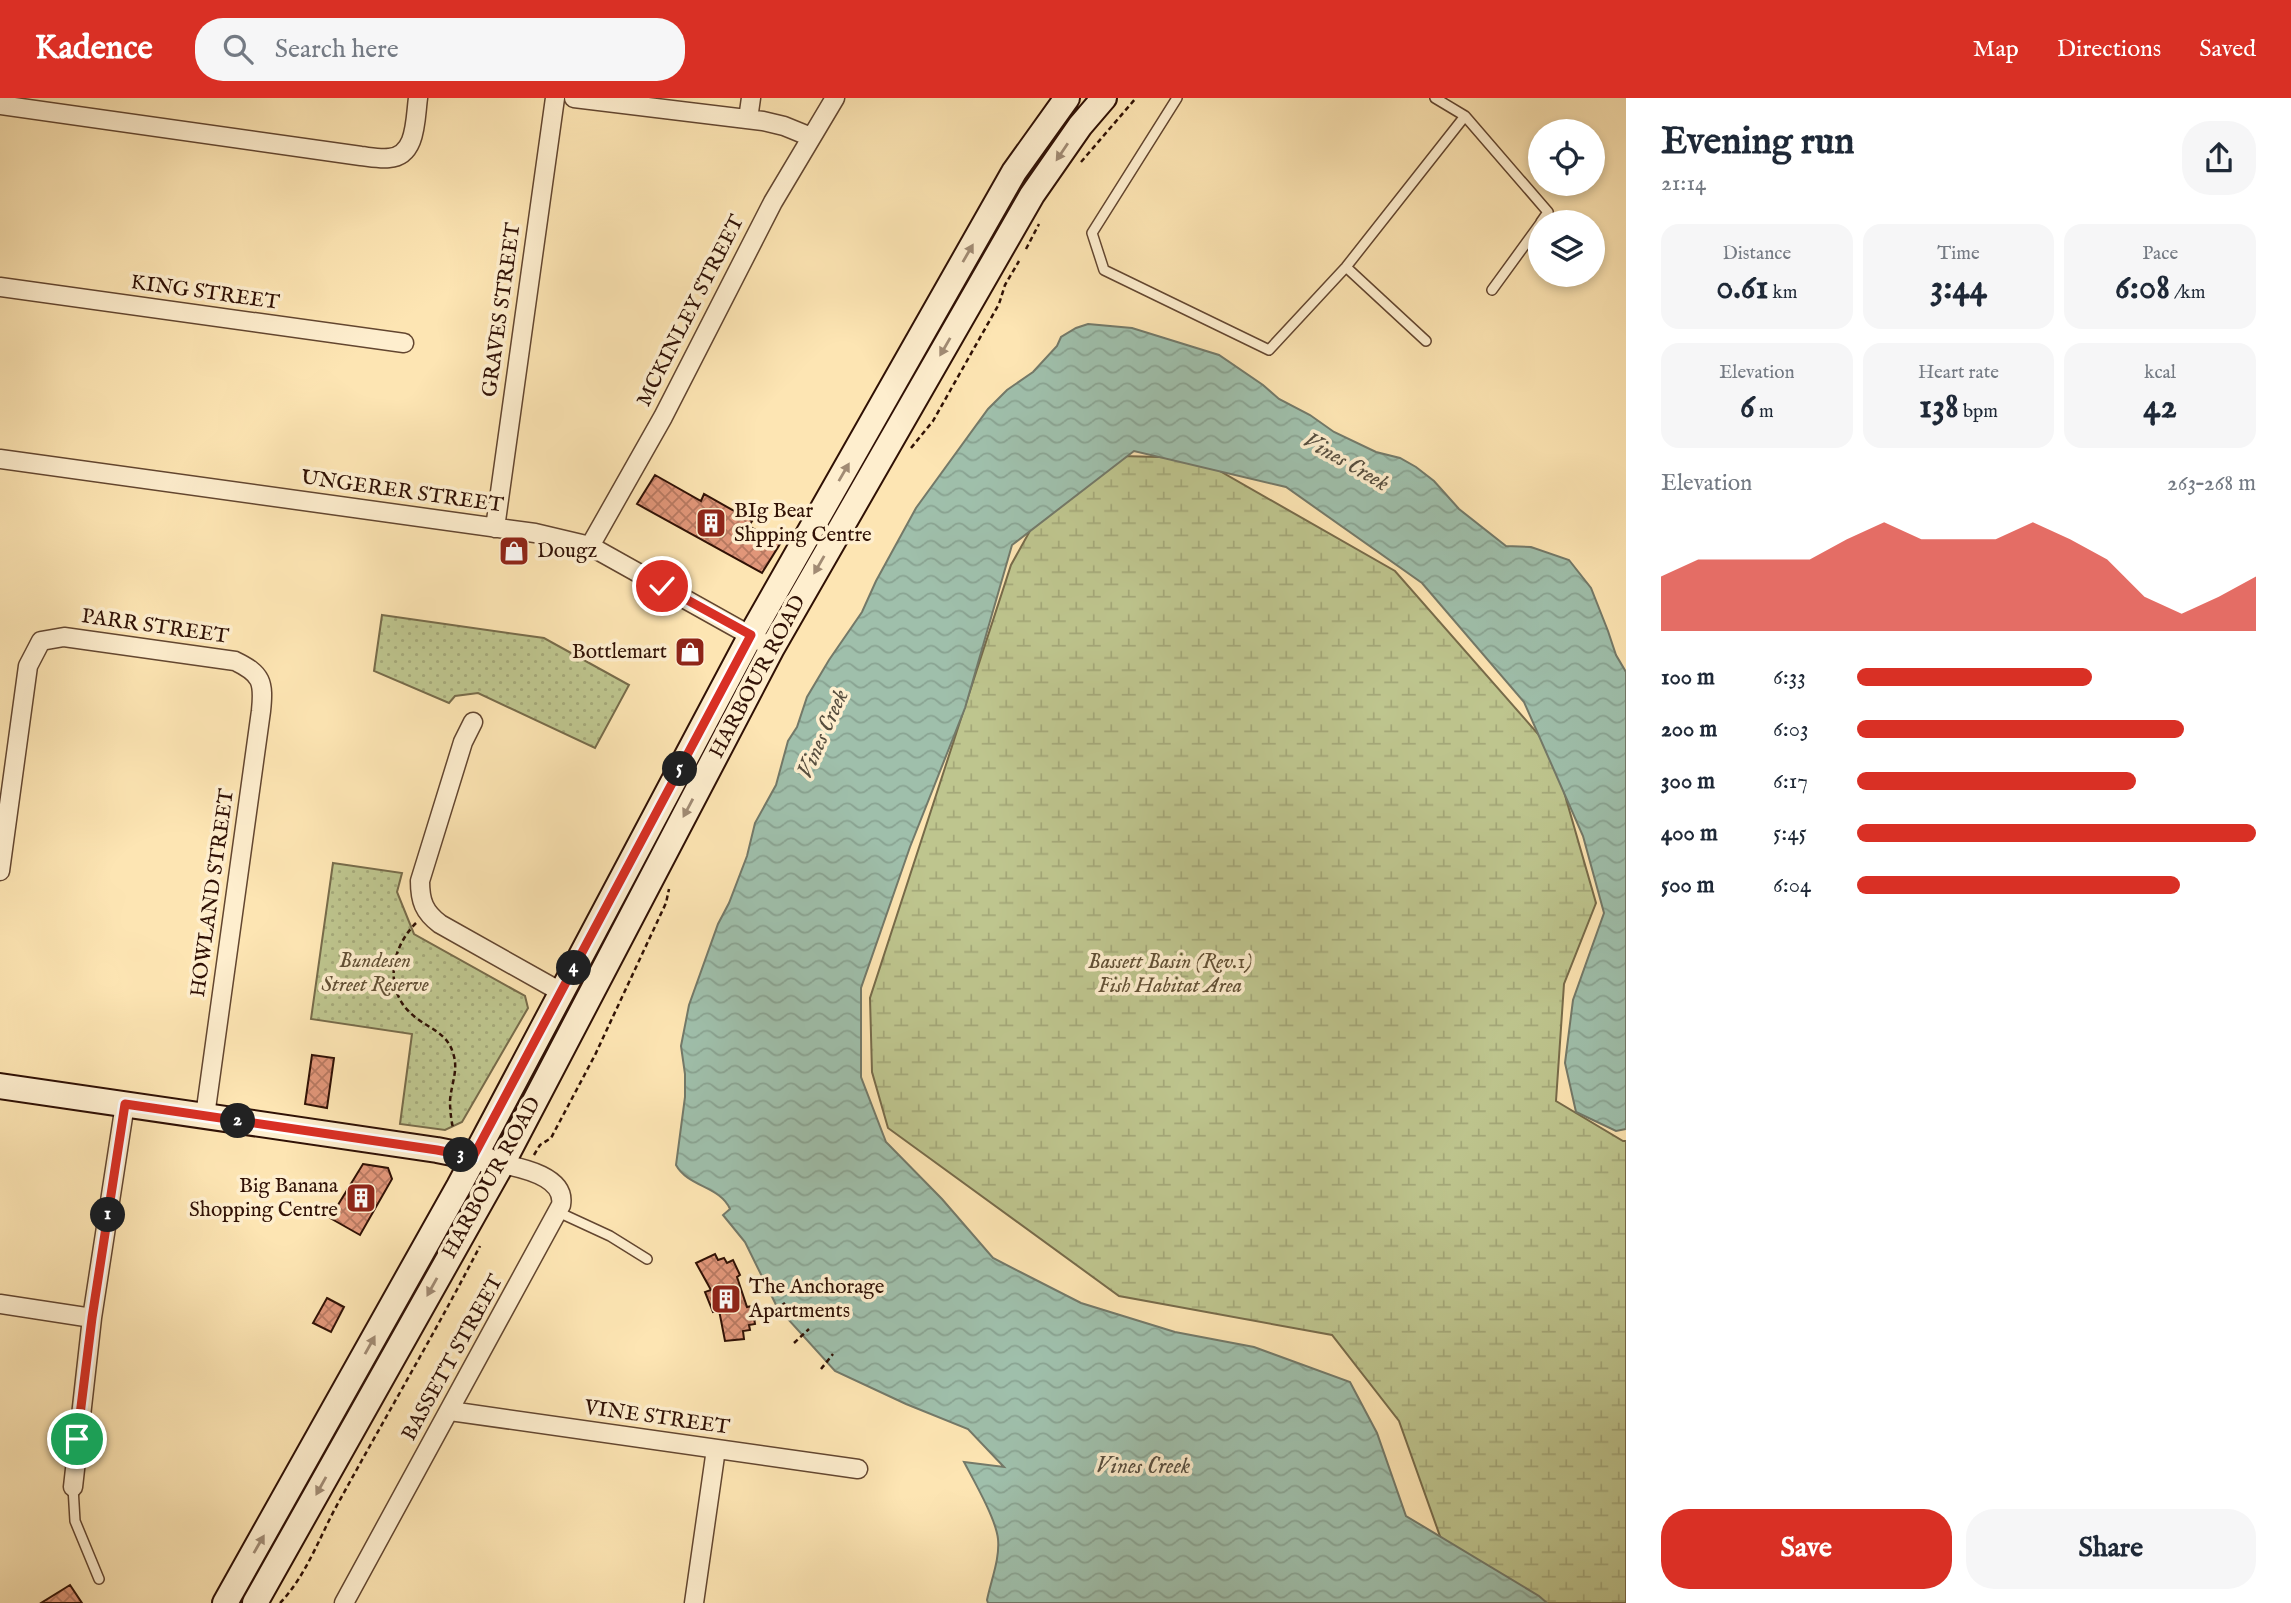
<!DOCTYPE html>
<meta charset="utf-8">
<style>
:root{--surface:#fff;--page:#f6f6f7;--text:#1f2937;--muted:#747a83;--accent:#d93025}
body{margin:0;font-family:"IM FELL English",serif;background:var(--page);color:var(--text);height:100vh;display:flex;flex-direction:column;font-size:26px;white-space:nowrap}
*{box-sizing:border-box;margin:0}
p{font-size:23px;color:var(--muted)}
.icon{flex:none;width:38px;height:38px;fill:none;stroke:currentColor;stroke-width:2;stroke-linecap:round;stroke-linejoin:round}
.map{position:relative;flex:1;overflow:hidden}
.panel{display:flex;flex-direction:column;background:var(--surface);width:665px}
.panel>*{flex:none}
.buttons{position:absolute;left:1528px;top:21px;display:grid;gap:14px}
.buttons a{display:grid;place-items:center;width:77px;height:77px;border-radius:50%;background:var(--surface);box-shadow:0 4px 10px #0003;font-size:35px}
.pin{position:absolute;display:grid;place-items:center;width:60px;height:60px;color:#fff;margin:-30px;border:4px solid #fff;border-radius:50%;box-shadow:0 2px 7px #0007}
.km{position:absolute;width:35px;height:35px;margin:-18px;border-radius:50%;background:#222;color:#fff;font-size:19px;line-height:35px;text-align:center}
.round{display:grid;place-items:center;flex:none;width:74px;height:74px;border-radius:28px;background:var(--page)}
.headline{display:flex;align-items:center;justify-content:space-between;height:119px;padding:0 35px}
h1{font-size:38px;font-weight:800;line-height:52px}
.figures{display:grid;grid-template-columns:repeat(3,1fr);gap:10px;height:119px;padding:7px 35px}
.figures div{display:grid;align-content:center;border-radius:18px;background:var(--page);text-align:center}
.figures b{font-size:35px;font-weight:800}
.figures small{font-size:19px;font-weight:400}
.figures p{font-size:19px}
.chart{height:196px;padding:14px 35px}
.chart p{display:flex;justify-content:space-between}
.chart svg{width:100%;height:126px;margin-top:7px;fill:var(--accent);opacity:.7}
.cta{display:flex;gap:14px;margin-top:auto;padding:14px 35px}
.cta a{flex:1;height:80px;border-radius:28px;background:var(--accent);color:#fff;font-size:28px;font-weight:800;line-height:80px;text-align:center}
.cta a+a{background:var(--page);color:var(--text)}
ul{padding:0 35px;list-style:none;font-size:23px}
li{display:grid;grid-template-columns:112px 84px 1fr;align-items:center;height:52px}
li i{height:18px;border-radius:9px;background:var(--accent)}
header{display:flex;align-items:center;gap:42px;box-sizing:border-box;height:98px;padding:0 35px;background:var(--accent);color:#fff}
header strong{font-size:33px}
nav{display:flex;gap:38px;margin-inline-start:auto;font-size:24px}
.search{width:490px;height:63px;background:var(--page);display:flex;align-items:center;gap:18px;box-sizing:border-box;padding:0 24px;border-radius:28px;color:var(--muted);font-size:26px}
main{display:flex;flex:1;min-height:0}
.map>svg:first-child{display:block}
</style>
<header>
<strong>Kadence</strong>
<div class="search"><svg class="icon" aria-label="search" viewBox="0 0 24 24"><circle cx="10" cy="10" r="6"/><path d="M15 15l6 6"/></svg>Search here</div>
<nav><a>Map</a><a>Directions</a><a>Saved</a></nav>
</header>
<main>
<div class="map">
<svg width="1626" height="1505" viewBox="0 0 1626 1505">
<defs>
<pattern id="grass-dots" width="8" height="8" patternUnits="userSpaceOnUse" patternTransform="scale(1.75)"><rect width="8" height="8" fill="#bec58e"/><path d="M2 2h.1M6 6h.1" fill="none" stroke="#a4a879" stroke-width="1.8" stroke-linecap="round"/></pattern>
<pattern id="wetland-marsh" width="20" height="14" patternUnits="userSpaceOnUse" patternTransform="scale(1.75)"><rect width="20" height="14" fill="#bec58e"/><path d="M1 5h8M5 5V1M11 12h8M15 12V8" fill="none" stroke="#a4a879"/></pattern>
<pattern id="water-waves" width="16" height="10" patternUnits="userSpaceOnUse" patternTransform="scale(1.75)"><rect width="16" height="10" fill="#9fbfab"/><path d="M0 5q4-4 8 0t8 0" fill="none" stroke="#89a392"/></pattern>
<pattern id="building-cross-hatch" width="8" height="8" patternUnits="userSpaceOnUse" patternTransform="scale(1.75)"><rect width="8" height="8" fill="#e19679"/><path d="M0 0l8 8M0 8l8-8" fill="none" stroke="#b77961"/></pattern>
</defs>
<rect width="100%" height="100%" fill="#fde5b3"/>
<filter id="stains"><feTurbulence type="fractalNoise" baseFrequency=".00286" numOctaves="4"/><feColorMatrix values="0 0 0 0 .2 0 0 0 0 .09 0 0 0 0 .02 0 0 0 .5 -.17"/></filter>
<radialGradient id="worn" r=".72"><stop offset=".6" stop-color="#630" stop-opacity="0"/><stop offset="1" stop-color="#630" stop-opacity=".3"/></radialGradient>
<!-- grass -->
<path fill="url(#grass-dots)" stroke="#776b4a" stroke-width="2" d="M382 517 544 540 629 587 595 650 478 595 455 598 449 605 374 573Z
M333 765 402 775 397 794 414 836 525 898 528 910 462 1024 445 1032 400 1026 412 936 311 921Z"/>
<!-- wetland -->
<path fill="url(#wetland-marsh)" stroke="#776b4a" stroke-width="2" d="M1121 358 1197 360 1395 473 1552 652 1596 805 1564 886 1556 1003 1623 1043H1626V1505H1545L1441 1441 1399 1323 1332 1237 1119 1198 888 1030 872 974 870 900 1011 467 1041 413Z"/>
<!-- water -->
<path fill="url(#water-waves)" stroke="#737969" stroke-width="2" d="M1088 226 1132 230 1219 257 1263 287 1279 301 1310 317 1334 334 1376 354 1400 360 1416 369 1434 383 1459 411 1506 448 1531 449 1569 462 1591 490 1608 533 1616 557 1626 574V1031L1616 1033 1576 1014 1565 965 1573 902 1604 815 1583 738 1524 604 1422 485 1286 389 1134 353 1012 447 965 610 910 749 861 890V979L886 1044 942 1101 993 1160 1081 1205 1175 1234 1254 1249 1350 1284 1377 1335 1406 1418 1539 1498 1547 1505H988L987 1502C991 1482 1000 1461 998 1441 996 1421 974 1383 964 1364L1004 1369 968 1331 906 1306 835 1273 777 1209 745 1144 723 1117 730 1111C720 1088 688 1089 676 1067L685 999V976L681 948 689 907 718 826 729 805 747 758 755 725 776 687 788 643 797 629 807 599 829 562 862 514 876 483 916 410 988 311 1007 292 1033 274 1057 248 1061 239 1076 230Z"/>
<!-- building -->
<path fill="url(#building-cross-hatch)" stroke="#301105" stroke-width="2" d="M655 377 701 403 704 396 752 423 749 428 780 446 762 475 637 406Z
M312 957 334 960 327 1010 305 1006Z
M363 1066 388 1070 392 1081 360 1137 330 1120Z
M715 1156 718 1162 724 1160 727 1165 733 1162 740 1177 737 1179 747 1209 752 1208 755 1226 749 1227 750 1232 743 1233 744 1241 725 1243 719 1212 713 1214 705 1194 711 1192 696 1165Z
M327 1200 344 1209 331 1234 313 1225Z
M70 1487 82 1505H41Z"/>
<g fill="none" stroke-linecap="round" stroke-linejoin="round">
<!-- lane casing -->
<g stroke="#634630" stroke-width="12">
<path id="lane" d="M1177 0 1092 135 1104 172 1269 252 1346 169 1465 18 1435 0
M1465 18 1548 114 1541 124
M1346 169 1426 243
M1492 192 1540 126
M558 1114 610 1138 647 1161
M73 1389 75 1423 99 1481"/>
</g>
<!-- street casing -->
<g stroke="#634630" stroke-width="21">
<path id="street" d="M574 0 763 23 784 28 811 39
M0 7 361 58C370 59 380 61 389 60 417 58 415 21 418 0
M748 21 751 0
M0 189 404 245
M0 361 535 435 590 448 760 543
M495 430 555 0
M590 448 663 319 773 104 835 0
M473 624 463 644 420 783C420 803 424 814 440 826L561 894
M0 773 28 568 41 543 64 539 235 563C262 576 264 584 261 613L205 1018
M0 1206 92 1220
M450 1313 858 1371
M73 1389 92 1220 125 1006
M344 1505 561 1107C566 1079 523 1070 502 1066
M694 1505 716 1351"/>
</g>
<!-- secondary casing -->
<g stroke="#301105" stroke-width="28">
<path id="secondary" d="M0 988 437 1052 487 1062
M225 1505 459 1088 751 537 1014 74 1067 0
M255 1505 502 1066 772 550 1032 97 1080 28 1104 0"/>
</g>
<!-- path -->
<path stroke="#301105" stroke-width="2.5" stroke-dasharray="5 3.5" stroke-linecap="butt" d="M1081 64 1136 0
M1026 151 1039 126
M911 350 933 323 999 206 1005 187 1019 163
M416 825C390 851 383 894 415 919 430 931 447 935 453 955 459 972 451 986 450 1003 450 1012 451 1021 453 1030
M534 1057 540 1047 551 1040 595 957 666 805 669 791
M769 1217 785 1205
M794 1245 809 1231
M821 1271 833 1256
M280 1505C308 1476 321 1434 341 1400 387 1316 436 1233 480 1148"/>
<!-- lane -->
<use href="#lane" stroke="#feeece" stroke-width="9"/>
<!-- street -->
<use href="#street" stroke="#feeece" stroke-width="18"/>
<!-- secondary -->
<use href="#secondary" stroke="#feeece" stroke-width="24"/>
</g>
<!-- one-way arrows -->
<defs><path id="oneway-solid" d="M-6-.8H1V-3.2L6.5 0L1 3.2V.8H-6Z" transform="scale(1.75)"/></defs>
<g fill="#a18b74">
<use href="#oneway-solid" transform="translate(1062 54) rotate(124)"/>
<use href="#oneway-solid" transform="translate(968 155) rotate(-60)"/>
<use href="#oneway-solid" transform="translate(945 249) rotate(120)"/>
<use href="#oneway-solid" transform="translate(844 374) rotate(-60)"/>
<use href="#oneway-solid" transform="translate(819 467) rotate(120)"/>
<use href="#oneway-solid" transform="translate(688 710) rotate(118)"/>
<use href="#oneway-solid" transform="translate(432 1189) rotate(119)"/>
<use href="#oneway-solid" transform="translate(370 1247) rotate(-61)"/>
<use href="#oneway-solid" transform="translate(321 1388) rotate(119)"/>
<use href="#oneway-solid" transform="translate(259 1446) rotate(-60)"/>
</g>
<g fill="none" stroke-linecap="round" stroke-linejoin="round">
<!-- route casing -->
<g stroke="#fff" stroke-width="14">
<path id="route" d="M77 1341 92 1220 125 1006 437 1052 473 1059 751 537 662 488"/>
</g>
<!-- route -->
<use href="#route" stroke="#d93025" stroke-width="9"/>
</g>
<!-- icons -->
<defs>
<g id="building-square" transform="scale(1.575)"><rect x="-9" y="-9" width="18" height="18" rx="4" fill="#8f2418" stroke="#feeece"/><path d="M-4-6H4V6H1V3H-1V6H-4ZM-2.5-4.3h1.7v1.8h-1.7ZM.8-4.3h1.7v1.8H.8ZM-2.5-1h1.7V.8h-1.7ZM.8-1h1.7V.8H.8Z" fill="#fff"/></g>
<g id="shop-square" transform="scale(1.575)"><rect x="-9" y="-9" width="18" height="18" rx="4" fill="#8f2418" stroke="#feeece"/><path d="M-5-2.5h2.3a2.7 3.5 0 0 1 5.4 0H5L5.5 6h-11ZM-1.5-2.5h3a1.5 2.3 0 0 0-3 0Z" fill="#fff"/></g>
</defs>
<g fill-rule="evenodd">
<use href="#building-square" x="711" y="425"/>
<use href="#shop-square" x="514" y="453"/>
<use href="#shop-square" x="690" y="554"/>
<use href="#building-square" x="361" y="1100"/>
<use href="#building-square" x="726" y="1201"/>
</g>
<g text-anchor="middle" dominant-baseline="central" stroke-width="7" stroke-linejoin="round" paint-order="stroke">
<!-- street labels -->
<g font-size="21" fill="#301105" stroke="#feeece">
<text transform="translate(205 195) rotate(8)">KING STREET</text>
<text transform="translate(502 212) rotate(-82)">GRAVES STREET</text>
<text transform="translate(691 213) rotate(-63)">MCKINLEY STREET</text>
<text transform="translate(402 394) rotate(8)">UNGERER STREET</text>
<text transform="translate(155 529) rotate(8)">PARR STREET</text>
<text transform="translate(758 579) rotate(-62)">HARBOUR ROAD</text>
<text transform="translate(213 795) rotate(-82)">HOWLAND STREET</text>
<text transform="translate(492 1080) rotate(-61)">HARBOUR ROAD</text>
<text transform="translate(453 1260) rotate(-61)">BASSETT STREET</text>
<text transform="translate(657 1320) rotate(8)">VINE STREET</text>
</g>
<!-- poi labels -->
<g font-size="21" fill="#301105" stroke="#feeece" text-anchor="start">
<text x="734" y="413">BIg Bear<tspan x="734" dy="24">Shpping Centre</tspan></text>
<text x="537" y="453">Dougz</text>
<text x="667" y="554" text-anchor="end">Bottlemart</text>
<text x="338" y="1088" text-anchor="end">Big Banana<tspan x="338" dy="24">Shopping Centre</tspan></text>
<text x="749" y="1189">The Anchorage<tspan x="749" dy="24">Apartments</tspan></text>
</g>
<!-- park labels -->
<g font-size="21" font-style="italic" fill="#625035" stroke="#feeece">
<text x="375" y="863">Bundesen<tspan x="375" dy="24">Street Reserve</tspan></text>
<text x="1170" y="864">Bassett Basin (Rev.1)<tspan x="1170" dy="24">Fish Habitat Area</tspan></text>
</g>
<!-- water labels -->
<g font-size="23" font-style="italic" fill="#574e3f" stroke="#feeece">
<text transform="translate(1346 364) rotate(30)">Vines Creek</text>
<text transform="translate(823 636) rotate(-66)">Vines Creek</text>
<text x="1143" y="1368">Vines Creek</text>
</g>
</g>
<rect width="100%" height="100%" filter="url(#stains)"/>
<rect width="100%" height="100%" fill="url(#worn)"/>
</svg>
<div class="buttons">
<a><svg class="icon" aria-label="locate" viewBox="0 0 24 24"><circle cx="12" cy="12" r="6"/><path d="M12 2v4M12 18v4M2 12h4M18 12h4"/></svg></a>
<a><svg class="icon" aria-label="layers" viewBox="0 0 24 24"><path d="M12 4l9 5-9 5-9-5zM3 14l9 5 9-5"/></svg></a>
</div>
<div class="pin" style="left:77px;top:1341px;background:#1e9e55"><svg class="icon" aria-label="arrive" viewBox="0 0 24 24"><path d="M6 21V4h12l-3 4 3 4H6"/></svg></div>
<div class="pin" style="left:662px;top:488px;background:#d93025"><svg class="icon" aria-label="check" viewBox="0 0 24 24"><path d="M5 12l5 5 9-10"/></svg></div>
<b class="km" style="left:108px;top:1117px">1</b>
<b class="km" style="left:238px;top:1023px">2</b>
<b class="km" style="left:461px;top:1057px">3</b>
<b class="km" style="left:574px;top:870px">4</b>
<b class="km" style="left:680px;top:671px">5</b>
</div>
<section class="panel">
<div class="headline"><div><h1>Evening run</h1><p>21:14</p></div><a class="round"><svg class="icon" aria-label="share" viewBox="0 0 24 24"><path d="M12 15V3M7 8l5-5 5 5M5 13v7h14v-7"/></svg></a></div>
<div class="figures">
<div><p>Distance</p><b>0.61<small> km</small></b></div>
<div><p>Time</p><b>3:44</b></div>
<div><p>Pace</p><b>6:08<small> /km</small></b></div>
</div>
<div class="figures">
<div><p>Elevation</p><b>6<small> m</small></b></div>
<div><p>Heart rate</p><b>138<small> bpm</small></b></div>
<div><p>kcal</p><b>42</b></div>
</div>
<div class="chart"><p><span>Elevation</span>263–268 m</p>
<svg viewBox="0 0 160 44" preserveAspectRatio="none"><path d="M0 44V25L10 19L20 19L30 19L40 19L50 12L60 6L70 12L80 12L90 12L100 6L110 12L120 19L130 32L140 38L150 32L160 25V44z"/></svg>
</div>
<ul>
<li><b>100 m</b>6:33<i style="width:59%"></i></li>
<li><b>200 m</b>6:03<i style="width:82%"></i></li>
<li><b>300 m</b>6:17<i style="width:70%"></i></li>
<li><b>400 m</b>5:45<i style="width:100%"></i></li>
<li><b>500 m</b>6:04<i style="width:81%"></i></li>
</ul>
<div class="cta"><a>Save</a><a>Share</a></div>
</section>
</main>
